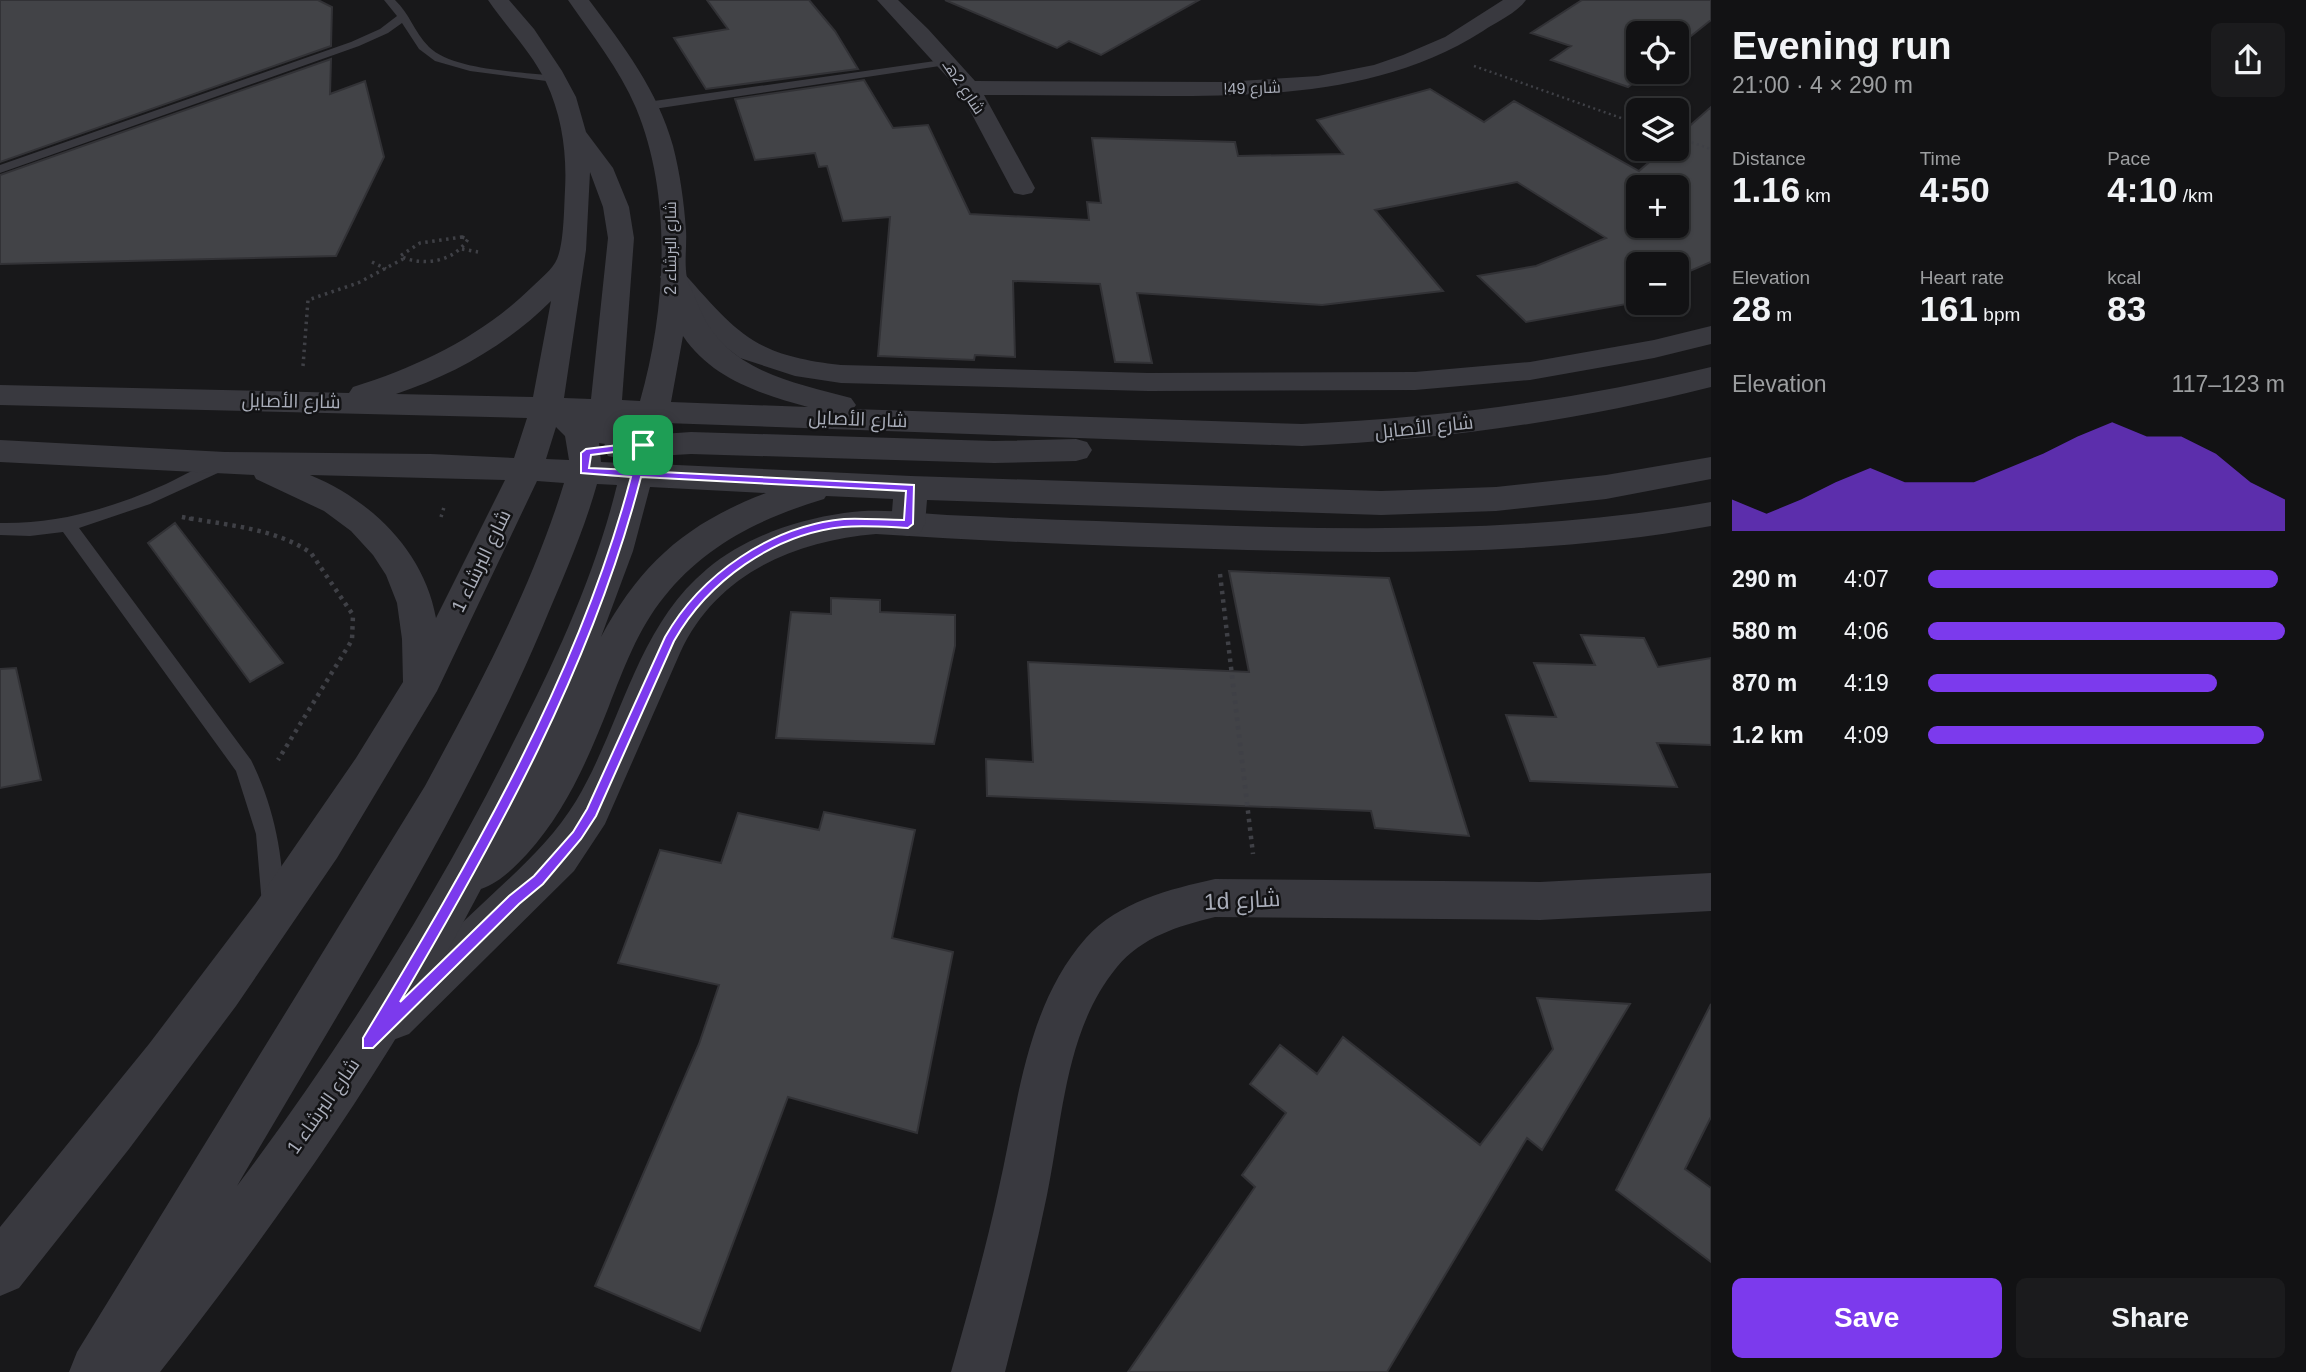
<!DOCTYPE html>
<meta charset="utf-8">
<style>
:root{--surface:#121214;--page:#1b1b1d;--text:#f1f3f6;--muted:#9c9ea0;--line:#313234;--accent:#7c3aed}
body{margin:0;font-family:Arial,Cairo,sans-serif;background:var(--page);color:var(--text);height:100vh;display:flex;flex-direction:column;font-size:26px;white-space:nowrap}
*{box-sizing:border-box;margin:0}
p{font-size:23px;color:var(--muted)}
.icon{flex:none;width:38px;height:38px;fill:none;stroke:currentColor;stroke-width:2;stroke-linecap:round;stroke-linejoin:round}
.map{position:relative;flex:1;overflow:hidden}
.side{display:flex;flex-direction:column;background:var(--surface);width:595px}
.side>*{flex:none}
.fabs{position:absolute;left:1626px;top:21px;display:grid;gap:14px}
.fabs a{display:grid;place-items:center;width:63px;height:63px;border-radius:10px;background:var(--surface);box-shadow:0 2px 5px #0004,0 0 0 2px var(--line);font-size:35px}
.pin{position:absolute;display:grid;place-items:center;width:60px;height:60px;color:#fff;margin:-30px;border-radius:14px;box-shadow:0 4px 10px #0006}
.round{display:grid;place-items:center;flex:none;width:74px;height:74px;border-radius:10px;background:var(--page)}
.summary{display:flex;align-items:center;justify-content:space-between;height:119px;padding:0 21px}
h1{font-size:38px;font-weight:800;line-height:52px}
.stats{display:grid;grid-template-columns:repeat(3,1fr);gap:10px;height:119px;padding:7px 21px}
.stats div{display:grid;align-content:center}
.stats b{font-size:35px;font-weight:800}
.stats small{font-size:19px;font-weight:400}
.stats p{font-size:19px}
.chart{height:196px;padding:14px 21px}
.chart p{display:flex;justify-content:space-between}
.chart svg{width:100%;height:126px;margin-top:7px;fill:var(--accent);opacity:.7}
.cta{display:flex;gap:14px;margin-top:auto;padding:14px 21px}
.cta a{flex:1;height:80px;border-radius:10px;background:var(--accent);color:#fff;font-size:28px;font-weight:800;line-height:80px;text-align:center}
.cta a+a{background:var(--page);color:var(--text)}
ul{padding:0 21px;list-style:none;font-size:23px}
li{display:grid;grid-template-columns:112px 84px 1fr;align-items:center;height:52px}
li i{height:18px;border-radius:9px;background:var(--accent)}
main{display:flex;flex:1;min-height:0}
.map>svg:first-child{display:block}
</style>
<main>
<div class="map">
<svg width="1711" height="1372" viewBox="0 0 1711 1372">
<rect width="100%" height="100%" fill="#18181a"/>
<!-- building -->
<path fill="#424347" stroke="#323236" stroke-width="2" fill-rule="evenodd" d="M0 0H318L332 7 331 46 0 162Z
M707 0H809L835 31 858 69 706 89 674 38 728 29Z
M945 0H1199L1101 55 1069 41 1057 48Z
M1582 0H1711V20L1676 48V33H1638V72H1647L1628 87 1551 60 1571 46 1531 33Z
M331 59 330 94 365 81 384 157 336 256 0 264V175Z
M864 80 893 128 928 125 970 214 1089 220 1087 202 1101 203 1092 138 1235 142 1238 156 1343 154 1317 120 1430 89 1484 122 1514 101 1639 171 1664 149H1676V138L1711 107V262L1676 277V264H1638V302L1526 322 1478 276 1536 266 1606 238 1517 182 1375 210 1443 291 1322 305 1137 293 1152 363 1115 362 1100 284 1013 281 1015 357 975 355 974 360 878 356 890 217 843 221 827 166 819 167 815 153 755 160 735 99ZM1638 187H1676V226H1638Z
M175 523 283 663 250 682 148 543Z
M1229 571 1389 578 1469 836 1375 828 1371 811 987 796 986 759 1033 762 1028 662 1249 672Z
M831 598 880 600V612L955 615V646L934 744 776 738 791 612 831 614Z
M1581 635 1644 638 1658 667 1711 658V745L1657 743 1677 787 1530 781 1506 715 1556 717 1534 663 1595 665Z
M16 668 41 780 0 788V669Z
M824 812 915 830 892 938 953 952 917 1133 788 1097 700 1331 595 1286 699 1044 719 985 618 963 660 850 721 863 738 813 819 830Z
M1537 998 1630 1004 1542 1150 1527 1138 1387 1372H1128L1255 1187 1242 1175 1286 1113 1250 1084 1280 1045 1317 1074 1343 1037 1480 1145 1553 1049Z
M1711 1004V1117L1685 1169 1711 1188V1262L1616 1190Z"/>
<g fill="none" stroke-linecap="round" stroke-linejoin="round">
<!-- path-far2 -->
<path stroke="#3f4046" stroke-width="2.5" stroke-dasharray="2 3.5" stroke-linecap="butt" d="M1474 66 1638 124
M1676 137 1711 149"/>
<!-- path-far1 -->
<path stroke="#3f4046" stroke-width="3.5" stroke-dasharray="2.5 4.5" stroke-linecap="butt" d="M462 237 468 239C454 262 423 267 400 256L420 243Z
M462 249 478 252
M372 262 386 269
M303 366 308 300 358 283 403 259
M182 517 191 519
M441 517 445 504"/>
<!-- path -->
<path stroke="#3f4046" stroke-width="4.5" stroke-dasharray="3.5 5" stroke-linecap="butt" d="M182 517C225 525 275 528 311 553L353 615 352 640 278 760
M1220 574 1253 854"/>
<!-- service -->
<path fill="#39393f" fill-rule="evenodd" d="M384 0H395C410 14 414 32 429 47 454 71 520 71 554 76L560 79 554 82 470 71 435 61 419 49 402 23 388 33 359 46 0 173V165L351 42 380 29 397 16Z
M949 59 953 60V64L647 110 641 106 647 102Z
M225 457 231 459 233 463 231 467 150 504 79 528 251 760C274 806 283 854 284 905L281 912 273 915 265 912 262 905 256 834 236 771 63 532 30 536 0 535V523C60 524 112 508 166 484 185 475 205 463 225 457Z"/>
<!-- minor -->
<path fill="#39393f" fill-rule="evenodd" d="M877 0H898L928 29 975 81 1223 82 1318 76 1374 65 1403 55 1445 37 1503 0H1526C1517 13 1496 22 1483 31 1387 92 1275 96 1165 96 1104 96 1044 95 984 95L1035 188 1032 193 1023 195 1014 193 1011 188 959 90Z
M673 269 682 271C738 334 753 355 841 365L1148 373 1415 372 1530 362 1654 340 1711 326V344L1654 358 1530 380 1415 390 1148 391 841 383 795 376 740 358 707 333 660 277 664 271Z
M1711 502V526C1557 554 1403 554 1247 550 1123 547 999 542 876 534 794 541 716 574 680 653L605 824 574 871 409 1034 393 1040 377 1034 371 1018 377 1002C412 970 446 938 481 905 516 872 551 842 576 801 622 724 636 628 707 569 745 537 796 520 844 513 878 508 913 513 947 515 997 517 1047 520 1097 521 1302 529 1508 538 1711 502Z
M1711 873V911L1540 920 1215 917C1178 926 1142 937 1117 967 1065 1030 1063 1118 1047 1195 1035 1254 1020 1313 1005 1372H951C968 1312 985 1252 998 1192 1018 1106 1025 1007 1086 938 1118 902 1170 889 1215 879L1540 882Z"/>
<!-- tertiary -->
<path fill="#39393f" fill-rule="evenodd" d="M488 0H509L534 29 562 71 576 97 586 132 613 168 629 207 634 238 622 400 640 401C666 310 673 197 636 108 619 68 592 35 568 0H589C623 45 658 91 673 146 680 173 684 202 686 230 687 245 684 263 687 278 689 285 694 294 697 302 722 370 788 381 851 398L856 405 853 409 1302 424C1441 418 1576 400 1711 367V387C1576 421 1441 440 1302 446L665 423 662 434 691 432 994 441 1076 439 1087 442 1092 450 1087 458 1076 461 994 463 691 454 657 456 655 464 911 476 1381 491 1496 487 1606 475 1711 457V479L1606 499 1496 511 1381 515 927 500 925 524 920 533 908 536 896 533 891 524 893 499 826 496 824 499C761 518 705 545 664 597 638 629 624 668 609 706 588 759 566 811 527 854 515 867 499 883 481 889 391 1061 280 1219 160 1372H69L77 1352 425 786C477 690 532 588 564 483L537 481 437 691 337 858 236 1006 129 1149 19 1288 0 1296V1227L149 1044 256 903 356 758 403 682 402 639 397 603 386 575 373 555 351 531 324 511 256 479 254 475 0 462V440L225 452 431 454 514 458 527 418 0 405V385L349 393 353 387C420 366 482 336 532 287 540 279 553 269 557 259 564 243 564 208 565 190 567 153 562 116 546 82 531 51 507 28 488 0ZM590 172 603 207 608 238 591 399 564 398 586 250ZM551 301 533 397 396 394C454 375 508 344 551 301ZM683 336C712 379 761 394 808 407L671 402ZM624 421H634L630 436 625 437ZM556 427 565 436 569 460 546 459ZM599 443 605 444 603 448 608 456 623 459 622 463 601 462ZM310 475 505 480 436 618C424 551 371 500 310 475ZM597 484 617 485C595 575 556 659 514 741 436 898 342 1046 237 1186 343 1003 459 823 542 628 562 580 583 534 597 484ZM650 487 766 493C687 523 641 563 601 637L633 551Z"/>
</g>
<!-- route -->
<path fill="#7c3aed" stroke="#fff" stroke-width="2" fill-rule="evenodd" d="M643 442 648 445 642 471 914 485 913 524 908 528C887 527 864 525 843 527 774 534 708 581 674 641L596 816 581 839 543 884 519 904 373 1048H363V1038C470 861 578 678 631 477L581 473V453L586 449ZM638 449 633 470 589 468 591 455ZM641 477 906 491 904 520C884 520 863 518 844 519 771 526 701 574 665 637L587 809 573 832 534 876 509 896 400 1002C497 837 593 664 641 477Z"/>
<g text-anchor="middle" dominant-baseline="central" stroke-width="5" stroke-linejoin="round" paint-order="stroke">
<!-- far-street labels -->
<g font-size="16" fill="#aaaeba" stroke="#131315">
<text transform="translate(964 87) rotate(56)">شارع 2هـ</text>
<text transform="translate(1252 88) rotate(-2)">شارع 49ا</text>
<text transform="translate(670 248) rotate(-90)">شارع البرشاء 2</text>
</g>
<!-- street labels -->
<g font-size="19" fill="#aaaeba" stroke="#131315">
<text transform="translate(291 401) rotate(1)">شارع الأصايل</text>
<text transform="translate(858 419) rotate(2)">شارع الأصايل</text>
<text transform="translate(1424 427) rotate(-6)">شارع الأصايل</text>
<text transform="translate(481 561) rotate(-64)">شارع البرشاء 1</text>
<text transform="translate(323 1106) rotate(-55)">شارع البرشاء 1</text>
</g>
<!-- near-street labels -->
<g font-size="23" fill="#aaaeba" stroke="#131315">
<text transform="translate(1242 900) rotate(-3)">1d شارع</text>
</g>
</g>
</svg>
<div class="fabs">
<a><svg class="icon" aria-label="locate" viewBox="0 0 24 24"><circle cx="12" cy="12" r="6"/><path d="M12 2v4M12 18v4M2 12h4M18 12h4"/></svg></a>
<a><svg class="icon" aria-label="layers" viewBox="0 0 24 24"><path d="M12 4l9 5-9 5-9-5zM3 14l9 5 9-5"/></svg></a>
<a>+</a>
<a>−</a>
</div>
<div class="pin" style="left:643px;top:445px;background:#1e9e55"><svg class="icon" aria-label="arrive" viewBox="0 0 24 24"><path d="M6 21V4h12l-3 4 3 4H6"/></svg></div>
</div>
<section class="side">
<div class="summary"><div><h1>Evening run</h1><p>21:00 · 4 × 290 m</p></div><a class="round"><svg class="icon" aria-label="share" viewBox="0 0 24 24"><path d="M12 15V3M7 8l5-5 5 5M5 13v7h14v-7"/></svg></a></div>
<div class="stats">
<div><p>Distance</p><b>1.16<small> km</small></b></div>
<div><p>Time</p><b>4:50</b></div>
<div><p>Pace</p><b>4:10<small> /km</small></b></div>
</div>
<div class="stats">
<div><p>Elevation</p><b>28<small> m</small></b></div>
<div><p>Heart rate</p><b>161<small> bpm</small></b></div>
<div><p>kcal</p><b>83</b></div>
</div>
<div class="chart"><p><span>Elevation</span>117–123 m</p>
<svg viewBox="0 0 160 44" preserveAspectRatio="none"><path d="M0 44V33L10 38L20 33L30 27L40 22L50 27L60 27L70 27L80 22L90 17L100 11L110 6L120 11L130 11L140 17L150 27L160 33V44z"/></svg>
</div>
<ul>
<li><b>290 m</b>4:07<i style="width:98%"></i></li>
<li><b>580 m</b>4:06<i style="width:100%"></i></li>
<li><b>870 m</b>4:19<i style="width:81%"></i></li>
<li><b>1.2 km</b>4:09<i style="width:94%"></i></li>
</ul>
<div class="cta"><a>Save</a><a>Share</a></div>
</section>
</main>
